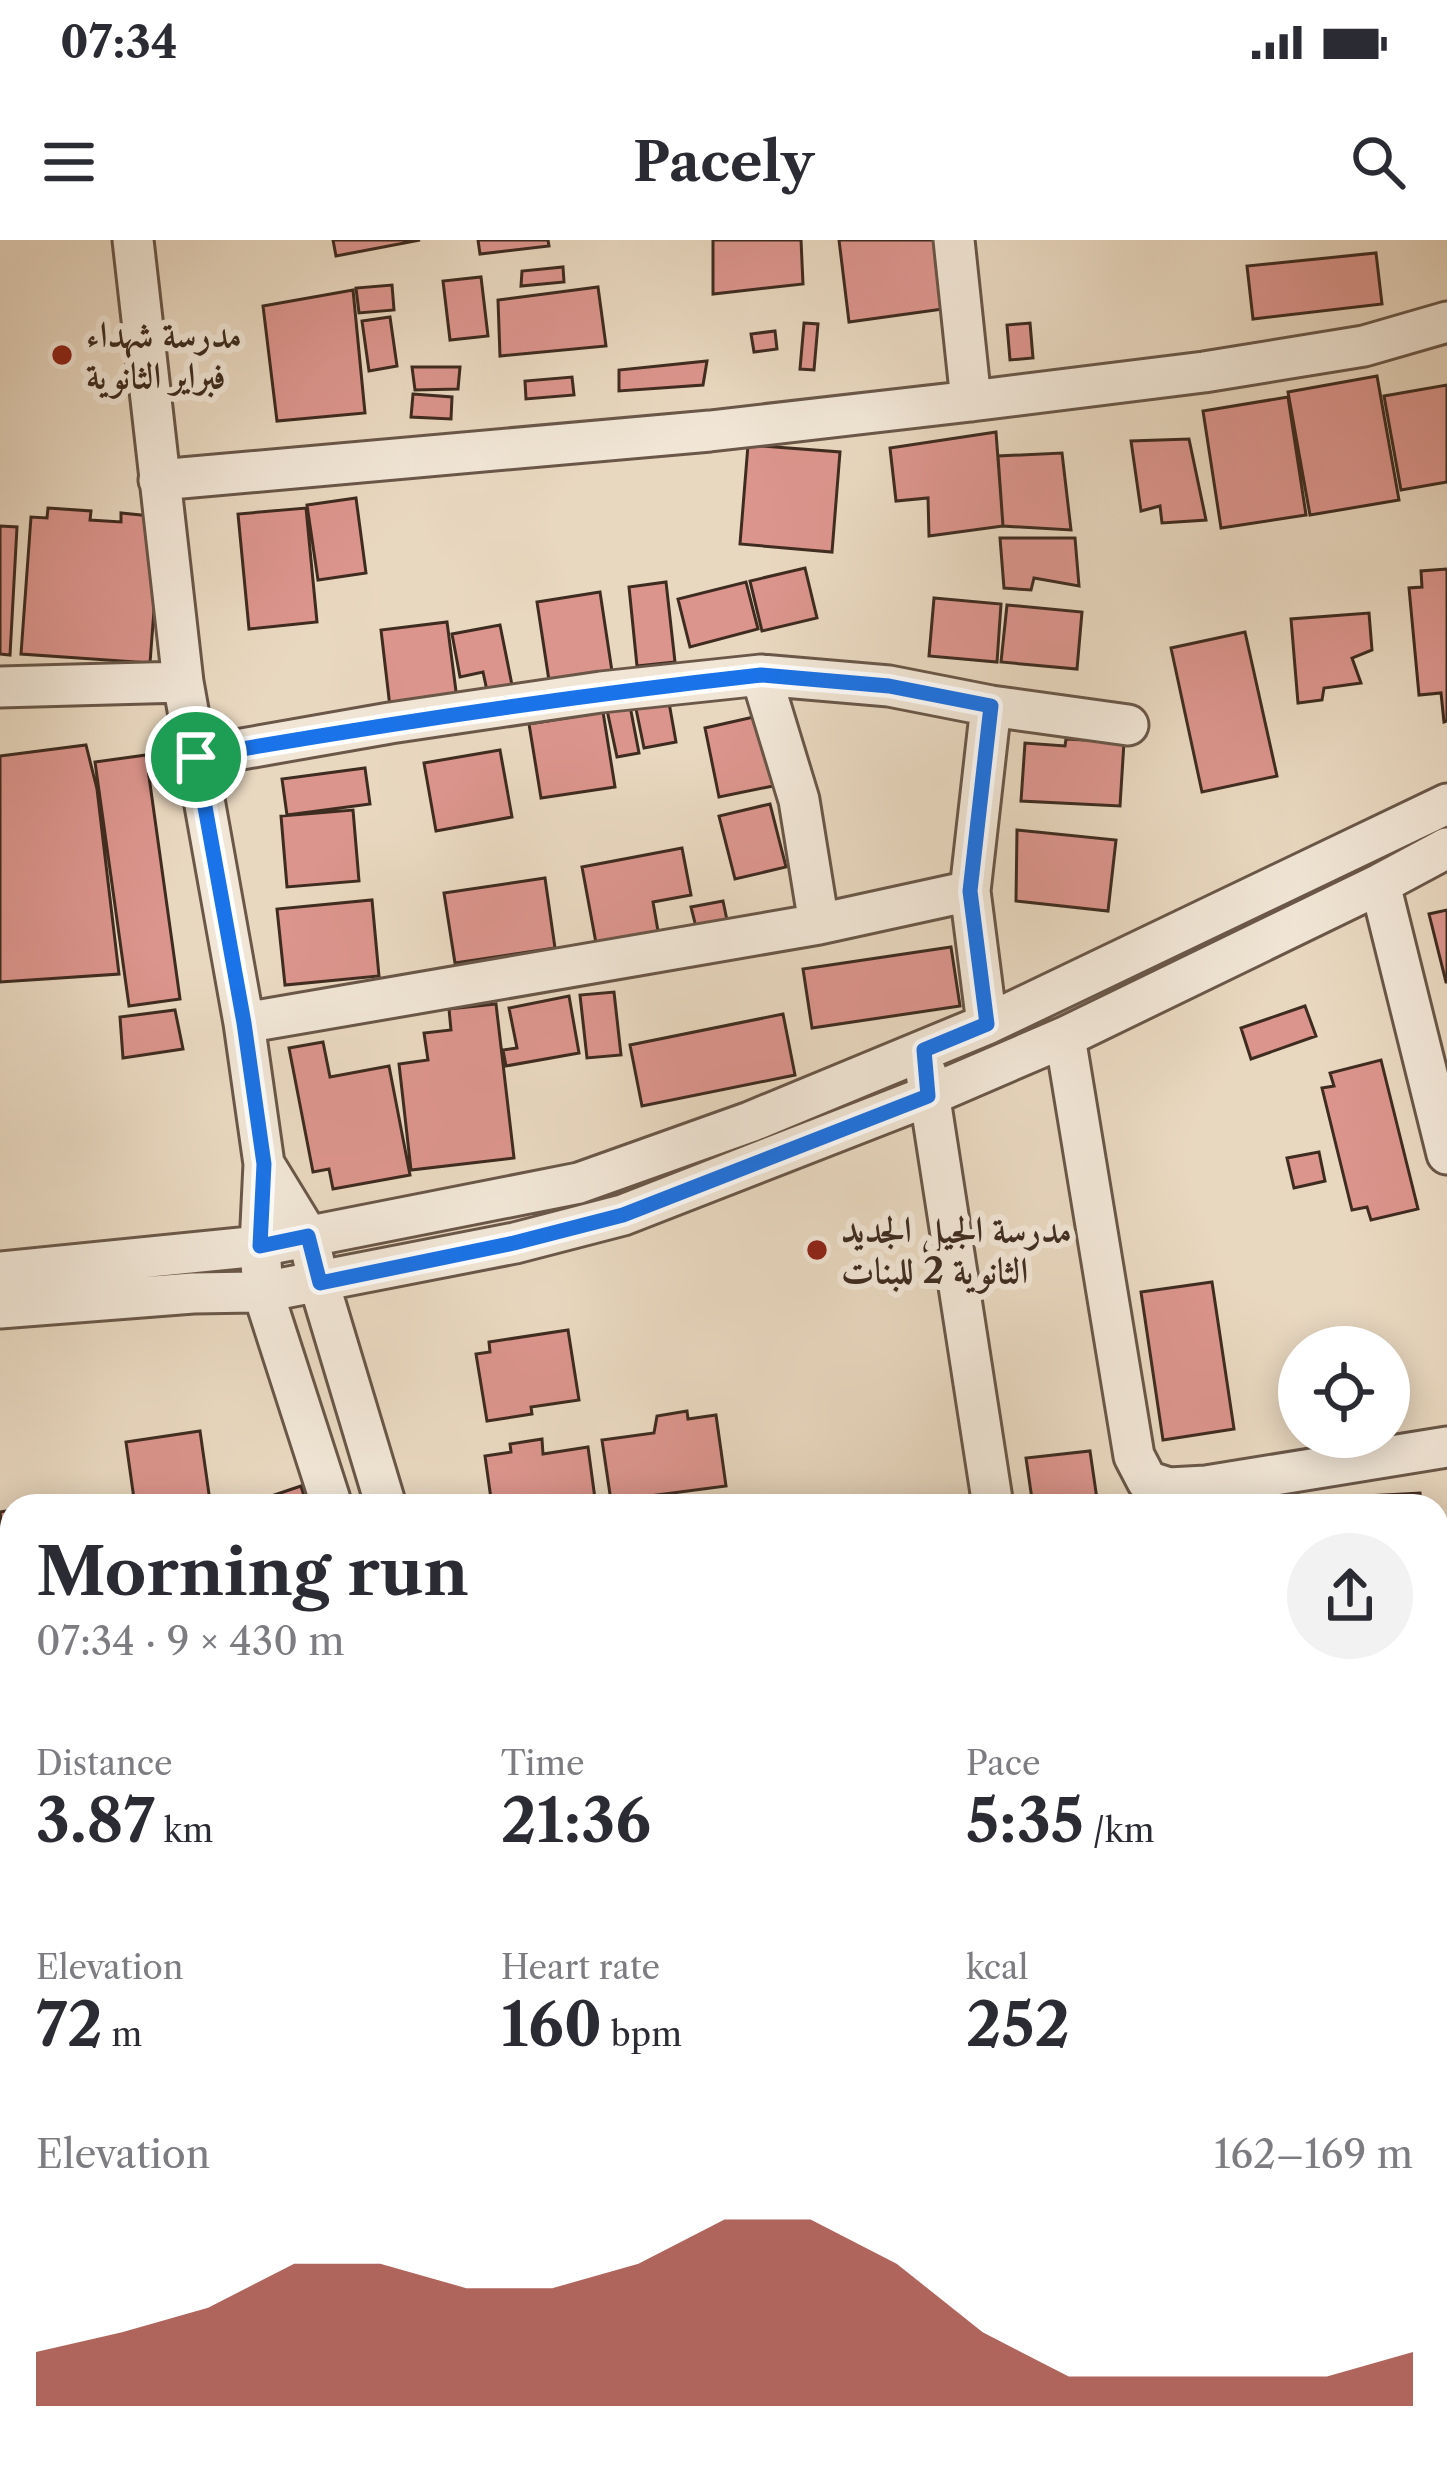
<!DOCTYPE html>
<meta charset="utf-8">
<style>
:root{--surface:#fff;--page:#f2f2f3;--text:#2b2b33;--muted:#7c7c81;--accent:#8f2418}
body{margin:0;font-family:"Libre Caslon Text",Amiri,serif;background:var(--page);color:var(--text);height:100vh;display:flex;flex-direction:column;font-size:45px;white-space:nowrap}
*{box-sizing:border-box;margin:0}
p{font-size:39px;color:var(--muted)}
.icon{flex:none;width:66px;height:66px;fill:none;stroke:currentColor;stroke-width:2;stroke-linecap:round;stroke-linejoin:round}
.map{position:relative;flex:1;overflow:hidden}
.side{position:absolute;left:0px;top:1254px;width:1449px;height:972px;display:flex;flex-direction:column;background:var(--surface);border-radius:36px 36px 0 0;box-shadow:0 6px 30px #0003}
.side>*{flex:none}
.fabs{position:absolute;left:1278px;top:1086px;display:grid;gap:24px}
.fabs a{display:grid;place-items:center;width:132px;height:132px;border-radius:50%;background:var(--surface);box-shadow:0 6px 30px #0003;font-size:60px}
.pin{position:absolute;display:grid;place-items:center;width:102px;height:102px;color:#fff;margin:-51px;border:6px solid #fff;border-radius:50%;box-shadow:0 3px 12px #0007}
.round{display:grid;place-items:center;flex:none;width:126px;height:126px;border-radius:63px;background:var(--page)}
.overview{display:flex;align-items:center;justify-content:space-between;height:204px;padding:0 36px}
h1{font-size:66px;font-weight:800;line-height:90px}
.stats{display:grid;grid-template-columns:repeat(3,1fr);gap:18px;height:204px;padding:12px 36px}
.stats div{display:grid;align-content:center}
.stats b{font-size:60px;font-weight:800}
.stats small{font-size:33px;font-weight:400}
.stats p{font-size:33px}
.chart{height:336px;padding:24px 36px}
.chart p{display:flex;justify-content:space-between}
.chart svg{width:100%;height:216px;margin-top:12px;fill:var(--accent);opacity:.7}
.status{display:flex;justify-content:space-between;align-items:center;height:84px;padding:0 60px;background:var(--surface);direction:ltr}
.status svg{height:33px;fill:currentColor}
header{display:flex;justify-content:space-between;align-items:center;height:156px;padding:0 36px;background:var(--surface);font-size:54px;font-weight:800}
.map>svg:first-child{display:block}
</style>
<div class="status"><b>07:34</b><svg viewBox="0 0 49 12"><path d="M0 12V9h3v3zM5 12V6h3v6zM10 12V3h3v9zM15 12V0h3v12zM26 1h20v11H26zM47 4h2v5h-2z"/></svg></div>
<header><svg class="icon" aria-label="menu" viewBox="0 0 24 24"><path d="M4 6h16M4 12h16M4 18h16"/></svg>Pacely<svg class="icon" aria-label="search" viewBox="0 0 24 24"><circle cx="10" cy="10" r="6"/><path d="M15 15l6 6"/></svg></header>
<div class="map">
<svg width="1447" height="2226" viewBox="0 0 1447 2226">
<rect width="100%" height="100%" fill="#e9d8c0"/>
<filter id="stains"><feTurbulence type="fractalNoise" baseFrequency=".00167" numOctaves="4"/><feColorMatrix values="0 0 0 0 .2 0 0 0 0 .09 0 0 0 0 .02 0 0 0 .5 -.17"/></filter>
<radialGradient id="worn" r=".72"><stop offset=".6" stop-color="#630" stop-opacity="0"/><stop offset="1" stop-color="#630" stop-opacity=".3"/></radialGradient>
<!-- building -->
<path fill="#dc958d" stroke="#3f2c20" stroke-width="3" d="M333 0H420L336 16Z
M478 0H548L549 6 480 14Z
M713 0H801L803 44 713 54Z
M839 0H935L943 69 849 82Z
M1376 13 1382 64 1253 79 1247 26Z
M563 27 564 42 521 46 522 31Z
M481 37 488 96 450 100 443 41Z
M392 45 394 70 359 73 356 48Z
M598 47 606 106 500 116 498 60Z
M353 50 365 173 277 181 263 66Z
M390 77 397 126 369 131 362 81Z
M804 83 818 84 814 130 800 129Z
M1030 83 1033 118 1010 120 1007 85Z
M775 91 777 109 754 112 751 94Z
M707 121 703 145 619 151V130Z
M412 127H460L458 149 415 150Z
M1377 136 1399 260 1310 275 1288 152Z
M572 137 574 155 526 159 525 141Z
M1447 145V242L1401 250 1384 156Z
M413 154 452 157 451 179 411 177Z
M1288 157 1306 275 1221 288 1203 171Z
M996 192 1003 286 929 296 928 258 896 261 890 208Z
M1189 199 1206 280 1162 283 1160 266 1141 271 1131 201Z
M748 205 840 212 832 312 740 304Z
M1062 213 1071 290 1003 286 998 216Z
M356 258 366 333 318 340 307 265Z
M48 268 91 271 90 280 121 282V273L161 277 150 423 21 414 31 277 47 278Z
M306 268 317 382 249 389 238 274Z
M0 286 17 287 10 415 0 414Z
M1000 298H1075L1079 346 1034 338 1031 350 1004 348Z
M805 328 817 378 762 391 750 341Z
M1447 329V481L1444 482 1441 453 1419 455 1409 348 1422 347 1421 331Z
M666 342 675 422 637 426 629 347Z
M746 342 758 389 690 407 678 359Z
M600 352 613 438 550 447 537 362Z
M934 358 1001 364 997 422 929 416Z
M1007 365 1082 372 1077 429 1001 422Z
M1369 373 1372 410 1352 418 1361 443 1324 448 1322 460 1298 463 1291 379Z
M447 382 457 459 390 467 381 390Z
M500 385 514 455 489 460 483 432 460 437 452 394Z
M1245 392 1277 536 1202 552 1171 408Z
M668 457 676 502 644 508 635 464Z
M630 466 639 513 617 517 607 470Z
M603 472 615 547 541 558 529 484Z
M758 476 773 546 719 557 705 488Z
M1066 499 1124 502 1120 566 1021 561 1025 503 1065 506Z
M86 505 97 549 119 734 0 742V516Z
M500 510 512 577 436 591 424 523Z
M146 515 180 759 129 766 95 522Z
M365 528 370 564 287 575 282 539Z
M770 564 786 627 735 639 719 576Z
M353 570 359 641 287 647 281 576Z
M1017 590 1116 600 1108 671 1016 661Z
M682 608 691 655 653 662 658 691 596 703 582 627Z
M545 638 555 708 455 723 444 653Z
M372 660 379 736 285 745 277 669Z
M723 661 727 680 696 687 691 667Z
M1447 670V742H1446L1429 674Z
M951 707 960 766 812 788 803 729Z
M614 752 621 815 587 818 580 755Z
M569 756 579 813 506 826 503 810 517 808 509 768Z
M496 764 514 918 411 930 399 824 428 820 424 793 451 790 449 769Z
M1305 766 1316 796 1251 819 1241 788Z
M175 770 183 809 123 818 120 777Z
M783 774 795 835 642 866 630 805Z
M323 802 330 837 389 826 410 935 333 949 329 929 313 932 289 808Z
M1381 820 1418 969 1371 980 1367 967 1352 970 1322 848 1334 846 1330 833Z
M1319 912 1325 941 1294 948 1287 918Z
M1212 1042 1234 1189 1163 1200 1141 1052Z
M568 1090 579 1160 531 1167 532 1174 487 1181 476 1114 490 1112 489 1102Z
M687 1171 688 1179 716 1175 726 1246 611 1261 602 1200 654 1193 657 1176Z
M200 1191 210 1261 172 1266H135L126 1202Z
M542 1199 543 1214 588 1207 596 1266H492L485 1216 511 1212 510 1204Z
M1090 1211 1098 1266H1033L1026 1218Z
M301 1246 307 1266H242Z
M1420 1253 1421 1266H1349L1348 1257Z
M12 1270V1336H9L0 1272Z
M754 2214H811L810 2226H719L718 2220Z
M1049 2214H1192L1193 2226H1050Z
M1243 2214H1329L1330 2226H1245Z"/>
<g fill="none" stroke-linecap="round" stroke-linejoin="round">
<!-- minor casing -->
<g stroke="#6a5748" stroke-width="45">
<path id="minor" d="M133 0 183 442 244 783 264 924 260 1006 263 1052 332 1266
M954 0 971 161
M159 240 710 191 971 161 1204 132 1364 106 1447 82
M761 435 799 560 819 684
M0 447 183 442
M196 517 390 483 601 452 761 435 889 446 991 466 1128 485
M1380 644 1447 914
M244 783 819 684 970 651
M987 784 970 651 991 466
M1065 797 1134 1216 1147 1241 1169 1248 1206 1246 1447 1207
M926 833 993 1266
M264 924 308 996 319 1043 386 1266
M0 1032 260 1006 579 943 750 882 987 784 1447 564
M0 1068 193 1053 263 1052 515 1003 623 975 928 856 1065 797 1380 644 1447 608
M1437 1435 1447 1433
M0 1489 12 1485
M105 2214 108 2226
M612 2214 615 2226
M661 2214 664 2226
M1405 2214 1406 2226
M475 2226 531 2214"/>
</g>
<!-- minor -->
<use href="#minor" stroke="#f1e6d6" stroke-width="39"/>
</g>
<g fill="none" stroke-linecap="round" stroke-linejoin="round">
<!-- route casing -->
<g stroke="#fff" stroke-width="24">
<path id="route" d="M761 435 889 446 991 466 970 651 987 784 924 810 928 856 623 975 514 1003 320 1043 308 996 260 1006 264 924 244 783 196 517C384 484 571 456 761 435Z"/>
</g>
<!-- route -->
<use href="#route" stroke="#1a73e8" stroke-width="15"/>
</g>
<!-- markers -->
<g fill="#8f2418" stroke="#f1e6d6" stroke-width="4.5">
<circle cx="62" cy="115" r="12"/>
<circle cx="817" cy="1010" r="12"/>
</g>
<g text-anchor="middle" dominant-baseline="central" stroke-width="12" stroke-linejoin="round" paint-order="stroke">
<!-- poi labels -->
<g font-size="36" font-weight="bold" fill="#3f2c20" stroke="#f1e6d6" text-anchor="start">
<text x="86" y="94">مدرسة شهداء<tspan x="86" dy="41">فبراير الثانوية</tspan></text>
<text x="841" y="989">مدرسة الجيل الجديد<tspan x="841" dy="41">الثانوية 2 للبنات</tspan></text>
</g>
</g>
<rect width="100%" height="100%" filter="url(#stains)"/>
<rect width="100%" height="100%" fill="url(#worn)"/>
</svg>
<div class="fabs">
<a><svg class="icon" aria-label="locate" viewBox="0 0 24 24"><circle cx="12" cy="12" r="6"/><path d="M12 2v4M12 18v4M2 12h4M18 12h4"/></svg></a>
</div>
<div class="pin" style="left:196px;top:517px;background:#1e9e55"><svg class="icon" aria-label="arrive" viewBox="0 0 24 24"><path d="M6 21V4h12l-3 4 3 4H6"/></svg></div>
<section class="side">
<div class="overview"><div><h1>Morning run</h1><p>07:34 · 9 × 430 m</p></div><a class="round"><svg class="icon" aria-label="share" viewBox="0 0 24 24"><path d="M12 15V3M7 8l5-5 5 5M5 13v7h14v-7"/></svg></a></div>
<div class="stats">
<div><p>Distance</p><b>3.87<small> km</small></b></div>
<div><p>Time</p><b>21:36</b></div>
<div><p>Pace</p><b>5:35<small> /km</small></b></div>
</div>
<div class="stats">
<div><p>Elevation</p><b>72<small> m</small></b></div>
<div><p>Heart rate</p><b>160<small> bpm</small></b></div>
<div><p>kcal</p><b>252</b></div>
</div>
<div class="chart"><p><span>Elevation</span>162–169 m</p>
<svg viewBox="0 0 160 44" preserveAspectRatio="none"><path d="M0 44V33L10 29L20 24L30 15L40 15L50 20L60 20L70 15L80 6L90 6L100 15L110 29L120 38L130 38L140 38L150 38L160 33V44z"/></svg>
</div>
</section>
</div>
